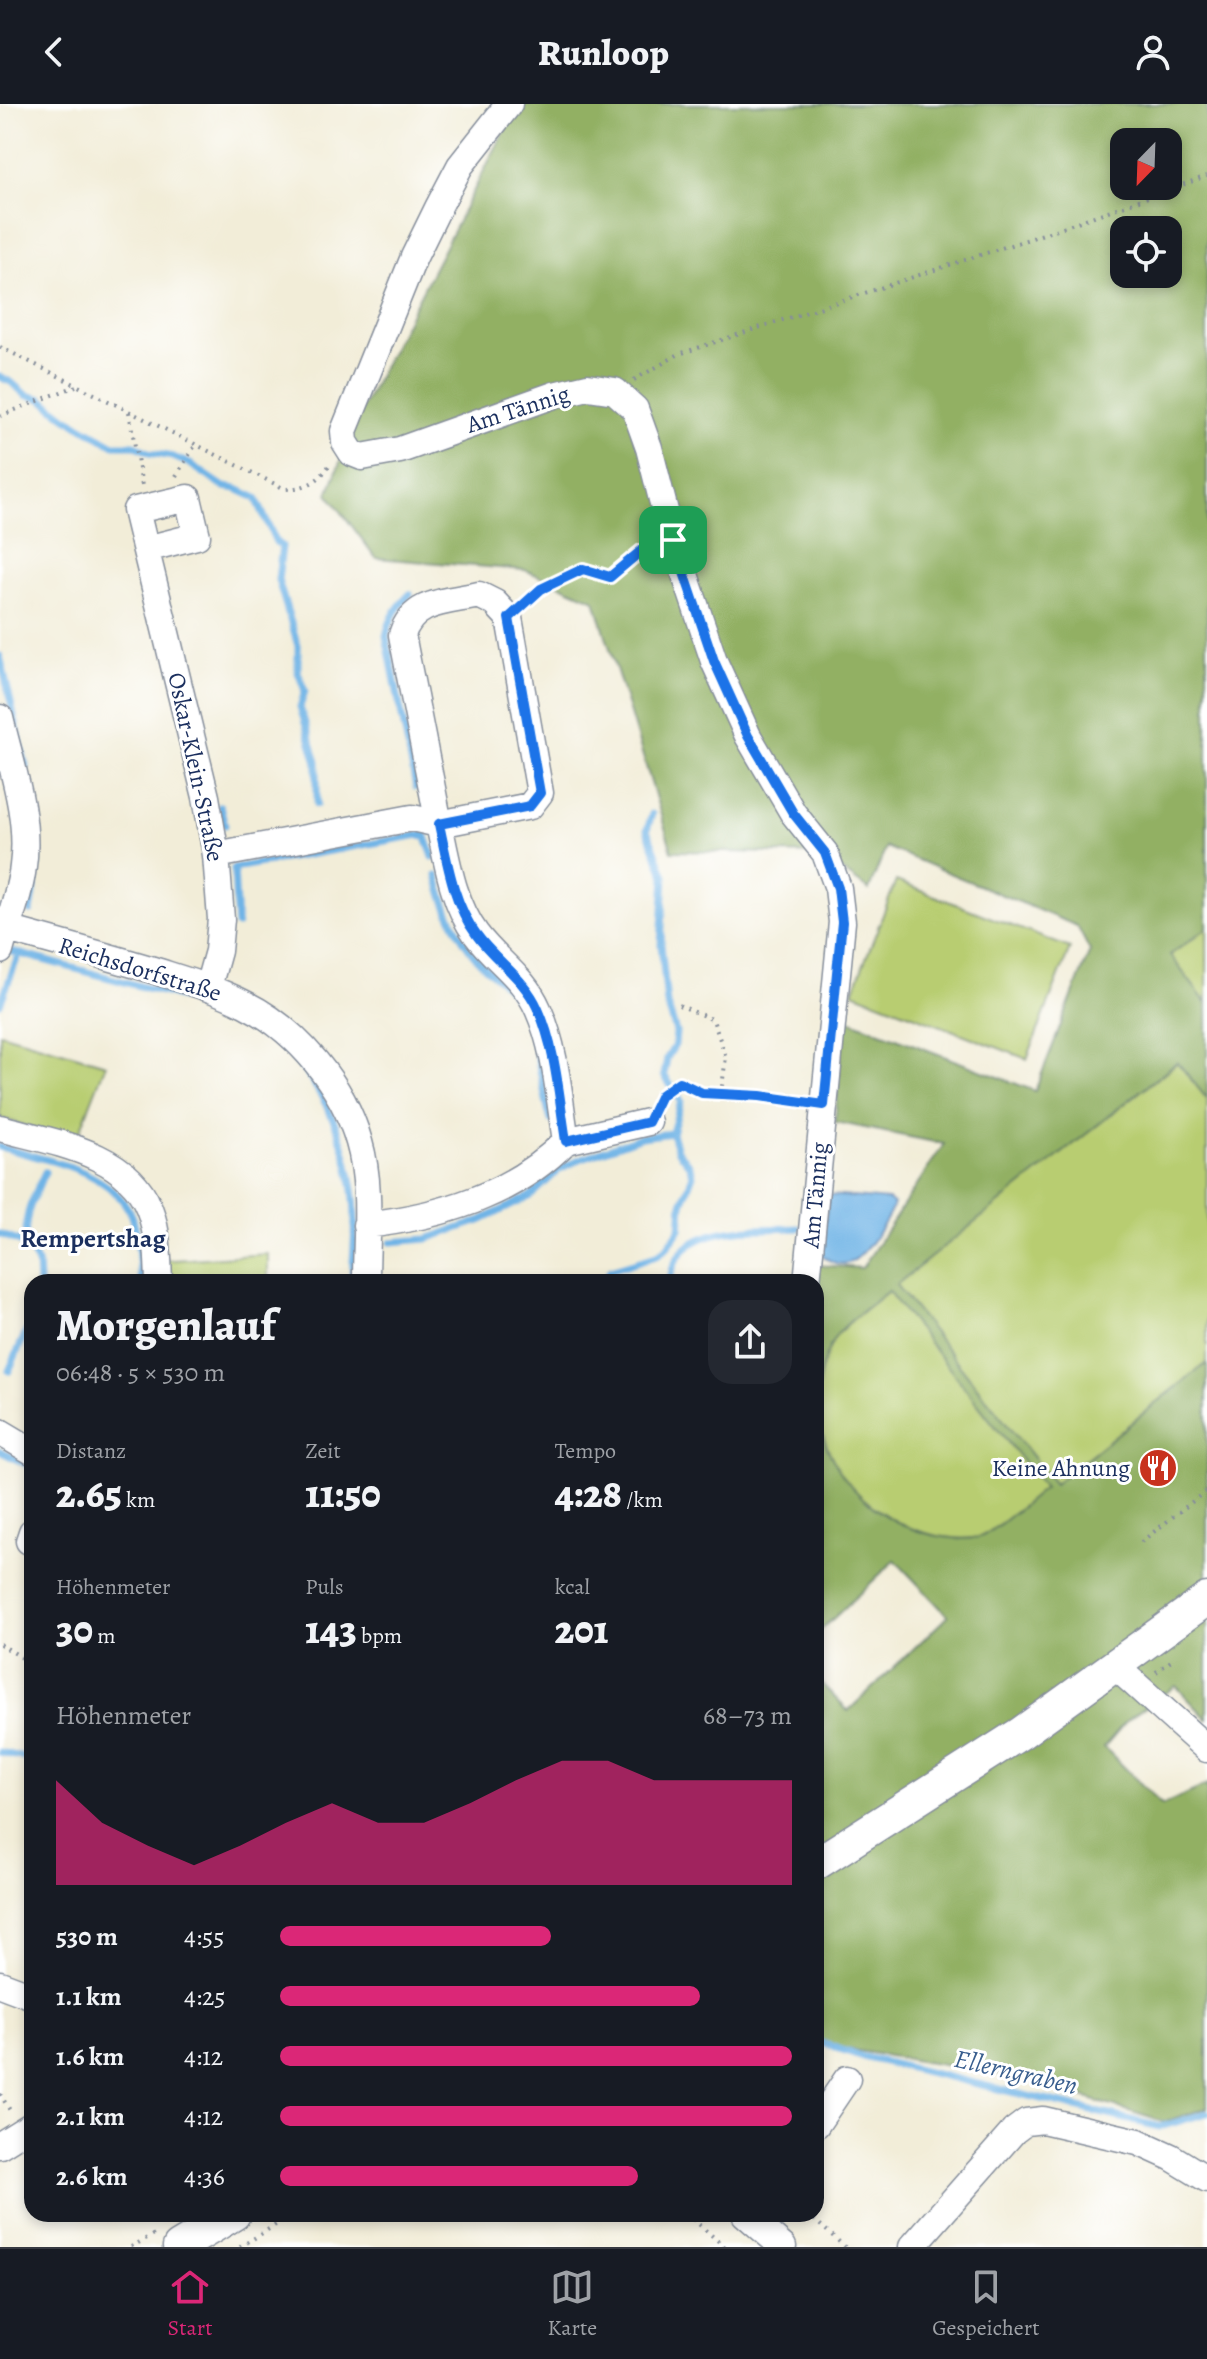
<!DOCTYPE html>
<html lang="de">
<meta charset="utf-8">
<style>
:root{--surface:#171b24;--page:#242831;--text:#f1f3f6;--muted:#9ea1a6;--line:#363941;--accent:#db2777}
body{margin:0;font-family:Alegreya,serif;background:var(--page);color:var(--text);height:100vh;display:flex;flex-direction:column;font-size:30px;white-space:nowrap}
*{box-sizing:border-box;margin:0}
p{font-size:26px;color:var(--muted)}
.icon{flex:none;width:44px;height:44px;fill:none;stroke:currentColor;stroke-width:2;stroke-linecap:round;stroke-linejoin:round}
.map{position:relative;flex:1;overflow:hidden}
.panel{position:absolute;left:24px;top:1170px;width:800px;height:948px;display:flex;flex-direction:column;background:var(--surface);border-radius:24px;box-shadow:0 4px 12px #0003}
.panel>*{flex:none}
.needle{width:52px;rotate:203deg}
.tools{position:absolute;left:1110px;top:24px;display:grid;gap:16px}
.tools a{display:grid;place-items:center;width:72px;height:72px;border-radius:16px;background:var(--surface);box-shadow:0 4px 12px #0003;font-size:40px}
.pin{position:absolute;display:grid;place-items:center;width:68px;height:68px;color:#fff;margin:-34px;border-radius:16px;box-shadow:0 4px 12px #0006}
.round{display:grid;place-items:center;flex:none;width:84px;height:84px;border-radius:24px;background:var(--page)}
.headline{display:flex;align-items:center;justify-content:space-between;height:136px;padding:0 32px}
h1{font-size:44px;font-weight:800;line-height:60px}
.figures{display:grid;grid-template-columns:repeat(3,1fr);gap:12px;height:136px;padding:8px 32px}
.figures div{display:grid;align-content:center}
.figures b{font-size:40px;font-weight:800}
.figures small{font-size:22px;font-weight:400}
.figures p{font-size:22px}
.chart{height:224px;padding:16px 32px}
.chart p{display:flex;justify-content:space-between}
.chart svg{width:100%;height:144px;margin-top:8px;fill:var(--accent);opacity:.7}
ul{padding:0 32px;list-style:none;font-size:26px}
li{display:grid;grid-template-columns:128px 96px 1fr;align-items:center;height:60px}
li i{height:20px;border-radius:10px;background:var(--accent)}
header{display:flex;justify-content:space-between;align-items:center;height:104px;padding:0 32px;background:var(--surface);font-size:36px;font-weight:800}
.tabs{display:flex;justify-content:space-around;align-items:center;height:112px;border-top:2px solid var(--line);background:var(--surface);font-size:22px;color:var(--muted)}
.tabs a{display:grid;justify-items:center;gap:4px}
.tabs .selected{color:var(--accent)}
.map>svg:first-child{display:block}
</style>
<header><svg class="icon" aria-label="back" viewBox="0 0 24 24"><path d="M15 5l-7 7 7 7"/></svg>Runloop<svg class="icon" aria-label="person" viewBox="0 0 24 24"><circle cx="12" cy="8" r="4"/><path d="M4 21q1-7 8-7t8 7"/></svg></header>
<div class="map">
<svg width="1207" height="2143" viewBox="0 0 1207 2143">
<rect width="100%" height="100%" fill="#fff"/>
<filter id="ink" filterUnits="userSpaceOnUse"><feTurbulence type="fractalNoise" baseFrequency=".0125" numOctaves="2"/><feDisplacementMap in="SourceGraphic" scale="16" xChannelSelector="R" yChannelSelector="G"/><feConvolveMatrix kernelMatrix="1 2 1 2 8 2 1 2 1" color-interpolation-filters="sRGB"/></filter>
<filter id="wash" filterUnits="userSpaceOnUse"><feTurbulence type="fractalNoise" baseFrequency=".006" numOctaves="4" result="noise"/><feDisplacementMap in="SourceGraphic" scale="32" xChannelSelector="R" yChannelSelector="G"/><feGaussianBlur stdDeviation="1.8" result="paint"/><feColorMatrix in="noise" values="0 0 0 0 0 0 0 0 0 0 0 0 0 0 0 0 0 1.4 0 .05"/><feComposite in="paint" operator="in"/></filter>
<g filter="url(#wash)">
<rect width="100%" height="100%" fill="#f2edd8"/>
<!-- green -->
<path fill="#b8cd71" stroke="#6a7e68" stroke-width="2" d="M896 777 1070 844 1027 955 853 888Z
M1207 824V900L1170 851Z
M0 929 106 960 76 1037 0 1014Z
M1178 958 1207 995V1259L1054 1380 895 1180Z
M268 1150V1178H160L159 1157Z
M888 1187 1045 1384C1031 1394 995 1427 982 1432 969 1437 947 1434 933 1431 847 1412 787 1318 834 1235 843 1219 874 1199 888 1187Z"/>
<!-- forest -->
<path fill="#92b063" stroke="#567060" stroke-width="2" fill-rule="evenodd" d="M522 0H1207V824L1170 851 1207 900V995L1177 958 896 1181 1054 1380 1207 1259V1615L1176 1582 1127 1616 1104 1643 1162 1701 1207 1681V2004L1164 2018 1021 1974 816 1940V1574L848 1607 948 1512 895 1456 816 1531V1161L862 1164 944 1040 835 1018 844 914 1035 987 1090 847 1077 822 886 743 869 786 819 750 672 747 595 496 525 466 376 454 328 390 356 316 513 10ZM1124 38H1168V82H1124ZM1124 126H1168V170H1124ZM888 1187 1044 1384C1031 1394 994 1427 982 1432 969 1437 946 1434 933 1431 847 1412 787 1317 834 1235 843 1220 874 1199 888 1187Z"/>
<!-- water -->
<path fill="#70b4e6" stroke="#4672a2" stroke-width="2" d="M829 1091 888 1096 894 1100C888 1115 864 1155 848 1159 837 1162 827 1156 820 1149Z"/>
<g fill="none" stroke-linecap="round" stroke-linejoin="round">
<!-- stream -->
<path stroke="#70b4e6" stroke-width="7" d="M0 273 11 278 26 291 42 295 65 313 114 341H135L150 349 173 353 190 360 224 383 237 385 256 394 276 438 282 442 278 476 298 542V568L305 587 300 603 317 658V700
M410 490C397 503 390 514 386 532L416 683
M0 552 26 663
M220 702 225 721
M437 772C445 803 457 832 478 856 489 868 504 878 514 891 539 928 539 975 551 1016
M31 807C38 768 40 733 33 694
M237 821 234 764 425 730 433 753
M6 846 195 897
M0 900 19 850
M240 913C303 945 341 1011 352 1080 358 1111 353 1147 352 1178
M0 1043C47 1057 121 1066 135 1122 139 1140 139 1159 141 1178
M0 1130 27 1141 38 1159 39 1178
M391 1138 427 1135 480 1117 531 1092 560 1065 580 1055 641 1033 672 1029
M27 1141C21 1114 34 1092 45 1068
M603 1178 610 1166 656 1152 666 1145 680 1125 682 1100 693 1071 689 1061 677 1046 672 1029 681 997 664 971 667 954 675 941 676 928 667 900 661 840 665 772 647 726 652 710
M670 1178C675 1117 754 1126 798 1124
M9 1267 26 1228 32 1220
M0 1347 32 1363
M0 1648 32 1656
M816 1937 863 1953 1160 2023 1207 2009"/>
</g>
</g>
<g filter="url(#ink)">
<g fill="none" stroke-linecap="round" stroke-linejoin="round">
<!-- minor casing -->
<g stroke="#868e9b" stroke-width="29">
<path id="minor" d="M509 0 460 62 439 102 414 153 344 327 345 338 352 349 362 353 400 346 554 291 588 283 615 287 635 305 649 344 669 423 714 557 748 632 793 709 825 749 838 784 842 818 807 1178
M146 445 197 432 188 394 136 406 206 693 216 751 221 815 218 847 208 883
M479 491 495 499 509 514 540 689 530 702 439 720 402 531C413 496 447 498 479 491Z
M0 614C11 661 30 714 23 762 20 791 7 820 0 847
M216 751 412 714 439 720C447 757 453 799 476 830 496 857 524 873 538 905 556 945 559 994 566 1037 512 1092 441 1112 366 1121
M0 823C51 837 103 851 153 866 184 876 216 885 245 900 297 926 343 981 359 1038 372 1082 366 1132 366 1178
M0 1024C51 1038 127 1048 149 1104 158 1127 158 1153 159 1178
M566 1037 648 1018
M0 1328 32 1347
M29 1437 32 1428
M1115 1562 1207 1645
M0 1880 32 1892
M816 2021 847 1975
M0 2041 32 2021
M745 2110 783 2143
M912 2143 1014 2027 1026 2018 1043 2016 1138 2038 1171 2053 1207 2075"/>
</g>
<!-- major casing -->
<g stroke="#868e9b" stroke-width="35">
<path id="major" d="M816 1760 1021 1629 1207 1495
M179 2143 234 2110"/>
</g>
<!-- path -->
<path stroke="#868e9b" stroke-width="4" stroke-dasharray="2 6" stroke-linecap="butt" d="M0 243 285 385C306 384 319 378 330 360
M634 276 679 250 1032 134 1207 72
M129 308 142 382
M0 312 76 282
M176 372 196 340
M526 499 541 485 583 465 610 473 641 447 652 443
M679 901 713 916 726 953 721 990
M658 997 661 991 679 978 702 989 760 992 801 998
M1141 1438 1207 1386
M0 1540 32 1560
M1156 1568 1175 1554
M0 1990 11 2008
M687 2110 725 2143
M808 2110 845 2143
M131 2143 158 2128
M240 2143 293 2110"/>
<!-- minor -->
<use href="#minor" stroke="#fff" stroke-width="26"/>
<!-- major -->
<use href="#major" stroke="#fff" stroke-width="32"/>
</g>
</g>
<g fill="none" stroke-linecap="round" stroke-linejoin="round" filter="url(#ink)">
<!-- route casing -->
<g stroke="#fff" stroke-width="16">
<path id="route" d="M673 436 714 557 748 632 793 709 825 749 838 784 842 818 824 1001 760 992 702 989 679 978 661 991 648 1018 566 1037C559 994 556 945 538 905 524 873 495 857 476 830 453 799 447 757 439 720L530 702 540 689 509 514 541 485 583 465 610 473 641 447Z"/>
</g>
<!-- route -->
<use href="#route" stroke="#1a73e8" stroke-width="10"/>
</g>
<!-- icons -->
<defs>
<g id="restaurant-disc" transform="scale(2)"><circle r="9.5" fill="#c8321e" stroke="#fff"/><path d="M-5-6h1v4h1v-4h1v4h1v-4h1v5L-1.5 .5V6h-2V.5L-5-1ZM5-6V6H3V1.5H1.5Q1.5-4 5-6Z" fill="#fff"/></g>
</defs>
<g fill-rule="evenodd">
<use href="#restaurant-disc" x="1158" y="1364"/>
</g>
<g text-anchor="middle" dominant-baseline="central" stroke-width="6" stroke-linejoin="round" paint-order="stroke">
<!-- street labels -->
<g font-size="24" fill="#1b2f5e" stroke="#fff">
<text transform="translate(518 305) rotate(-18)">Am Tännig</text>
<text transform="translate(196 663) rotate(78)">Oskar-Klein-Straße</text>
<text transform="translate(140 865) rotate(17)">Reichsdorfstraße</text>
<text transform="translate(815 1091) rotate(-85)">Am Tännig</text>
</g>
<!-- poi labels -->
<g font-size="24" fill="#1b2f5e" stroke="#fff" text-anchor="end">
<text x="1130" y="1364">Keine Ahnung</text>
</g>
<!-- neighbourhood labels -->
<g font-size="26" font-weight="bold" fill="#1b2f5e" stroke="#fff">
<text x="93" y="1134">Rempertshag</text>
</g>
<!-- water labels -->
<g font-size="26" font-style="italic" fill="#395e8e" stroke="#fff">
<text transform="translate(1016 1968) rotate(13)">Ellerngraben</text>
</g>
</g>
</svg>
<div class="tools">
<a><svg class="needle" viewBox="-14 -14 28 28"><path d="M0-13l5 13h-10z" fill="#e53935"/><path d="M0 13l5-13h-10z" fill="#9ea1a6"/></svg></a>
<a><svg class="icon" aria-label="locate" viewBox="0 0 24 24"><circle cx="12" cy="12" r="6"/><path d="M12 2v4M12 18v4M2 12h4M18 12h4"/></svg></a>
</div>
<div class="pin" style="left:673px;top:436px;background:#1e9e55"><svg class="icon" aria-label="arrive" viewBox="0 0 24 24"><path d="M6 21V4h12l-3 4 3 4H6"/></svg></div>
<section class="panel">
<div class="headline"><div><h1>Morgenlauf</h1><p>06:48 · 5 × 530 m</p></div><a class="round"><svg class="icon" aria-label="share" viewBox="0 0 24 24"><path d="M12 15V3M7 8l5-5 5 5M5 13v7h14v-7"/></svg></a></div>
<div class="figures">
<div><p>Distanz</p><b>2.65<small> km</small></b></div>
<div><p>Zeit</p><b>11:50</b></div>
<div><p>Tempo</p><b>4:28<small> /km</small></b></div>
</div>
<div class="figures">
<div><p>Höhenmeter</p><b>30<small> m</small></b></div>
<div><p>Puls</p><b>143<small> bpm</small></b></div>
<div><p>kcal</p><b>201</b></div>
</div>
<div class="chart"><p><span>Höhenmeter</span>68–73 m</p>
<svg viewBox="0 0 160 44" preserveAspectRatio="none"><path d="M0 44V12L10 25L20 32L30 38L40 32L50 25L60 19L70 25L80 25L90 19L100 12L110 6L120 6L130 12L140 12L150 12L160 12V44z"/></svg>
</div>
<ul>
<li><b>530 m</b>4:55<i style="width:53%"></i></li>
<li><b>1.1 km</b>4:25<i style="width:82%"></i></li>
<li><b>1.6 km</b>4:12<i style="width:100%"></i></li>
<li><b>2.1 km</b>4:12<i style="width:100%"></i></li>
<li><b>2.6 km</b>4:36<i style="width:70%"></i></li>
</ul>
</section>
</div>
<nav class="tabs">
<a class="selected"><svg class="icon" aria-label="home" viewBox="0 0 24 24"><path d="M3 11l9-7 9 7M6 9v11h12V9"/></svg>Start</a>
<a><svg class="icon" aria-label="map" viewBox="0 0 24 24"><path d="M3 6l6-2 6 2 6-2v14l-6 2-6-2-6 2zM9 4v14M15 6v14"/></svg>Karte</a>
<a><svg class="icon" aria-label="saved" viewBox="0 0 24 24"><path d="M7 4h10v16l-5-4-5 4z"/></svg>Gespeichert</a>
</nav>
